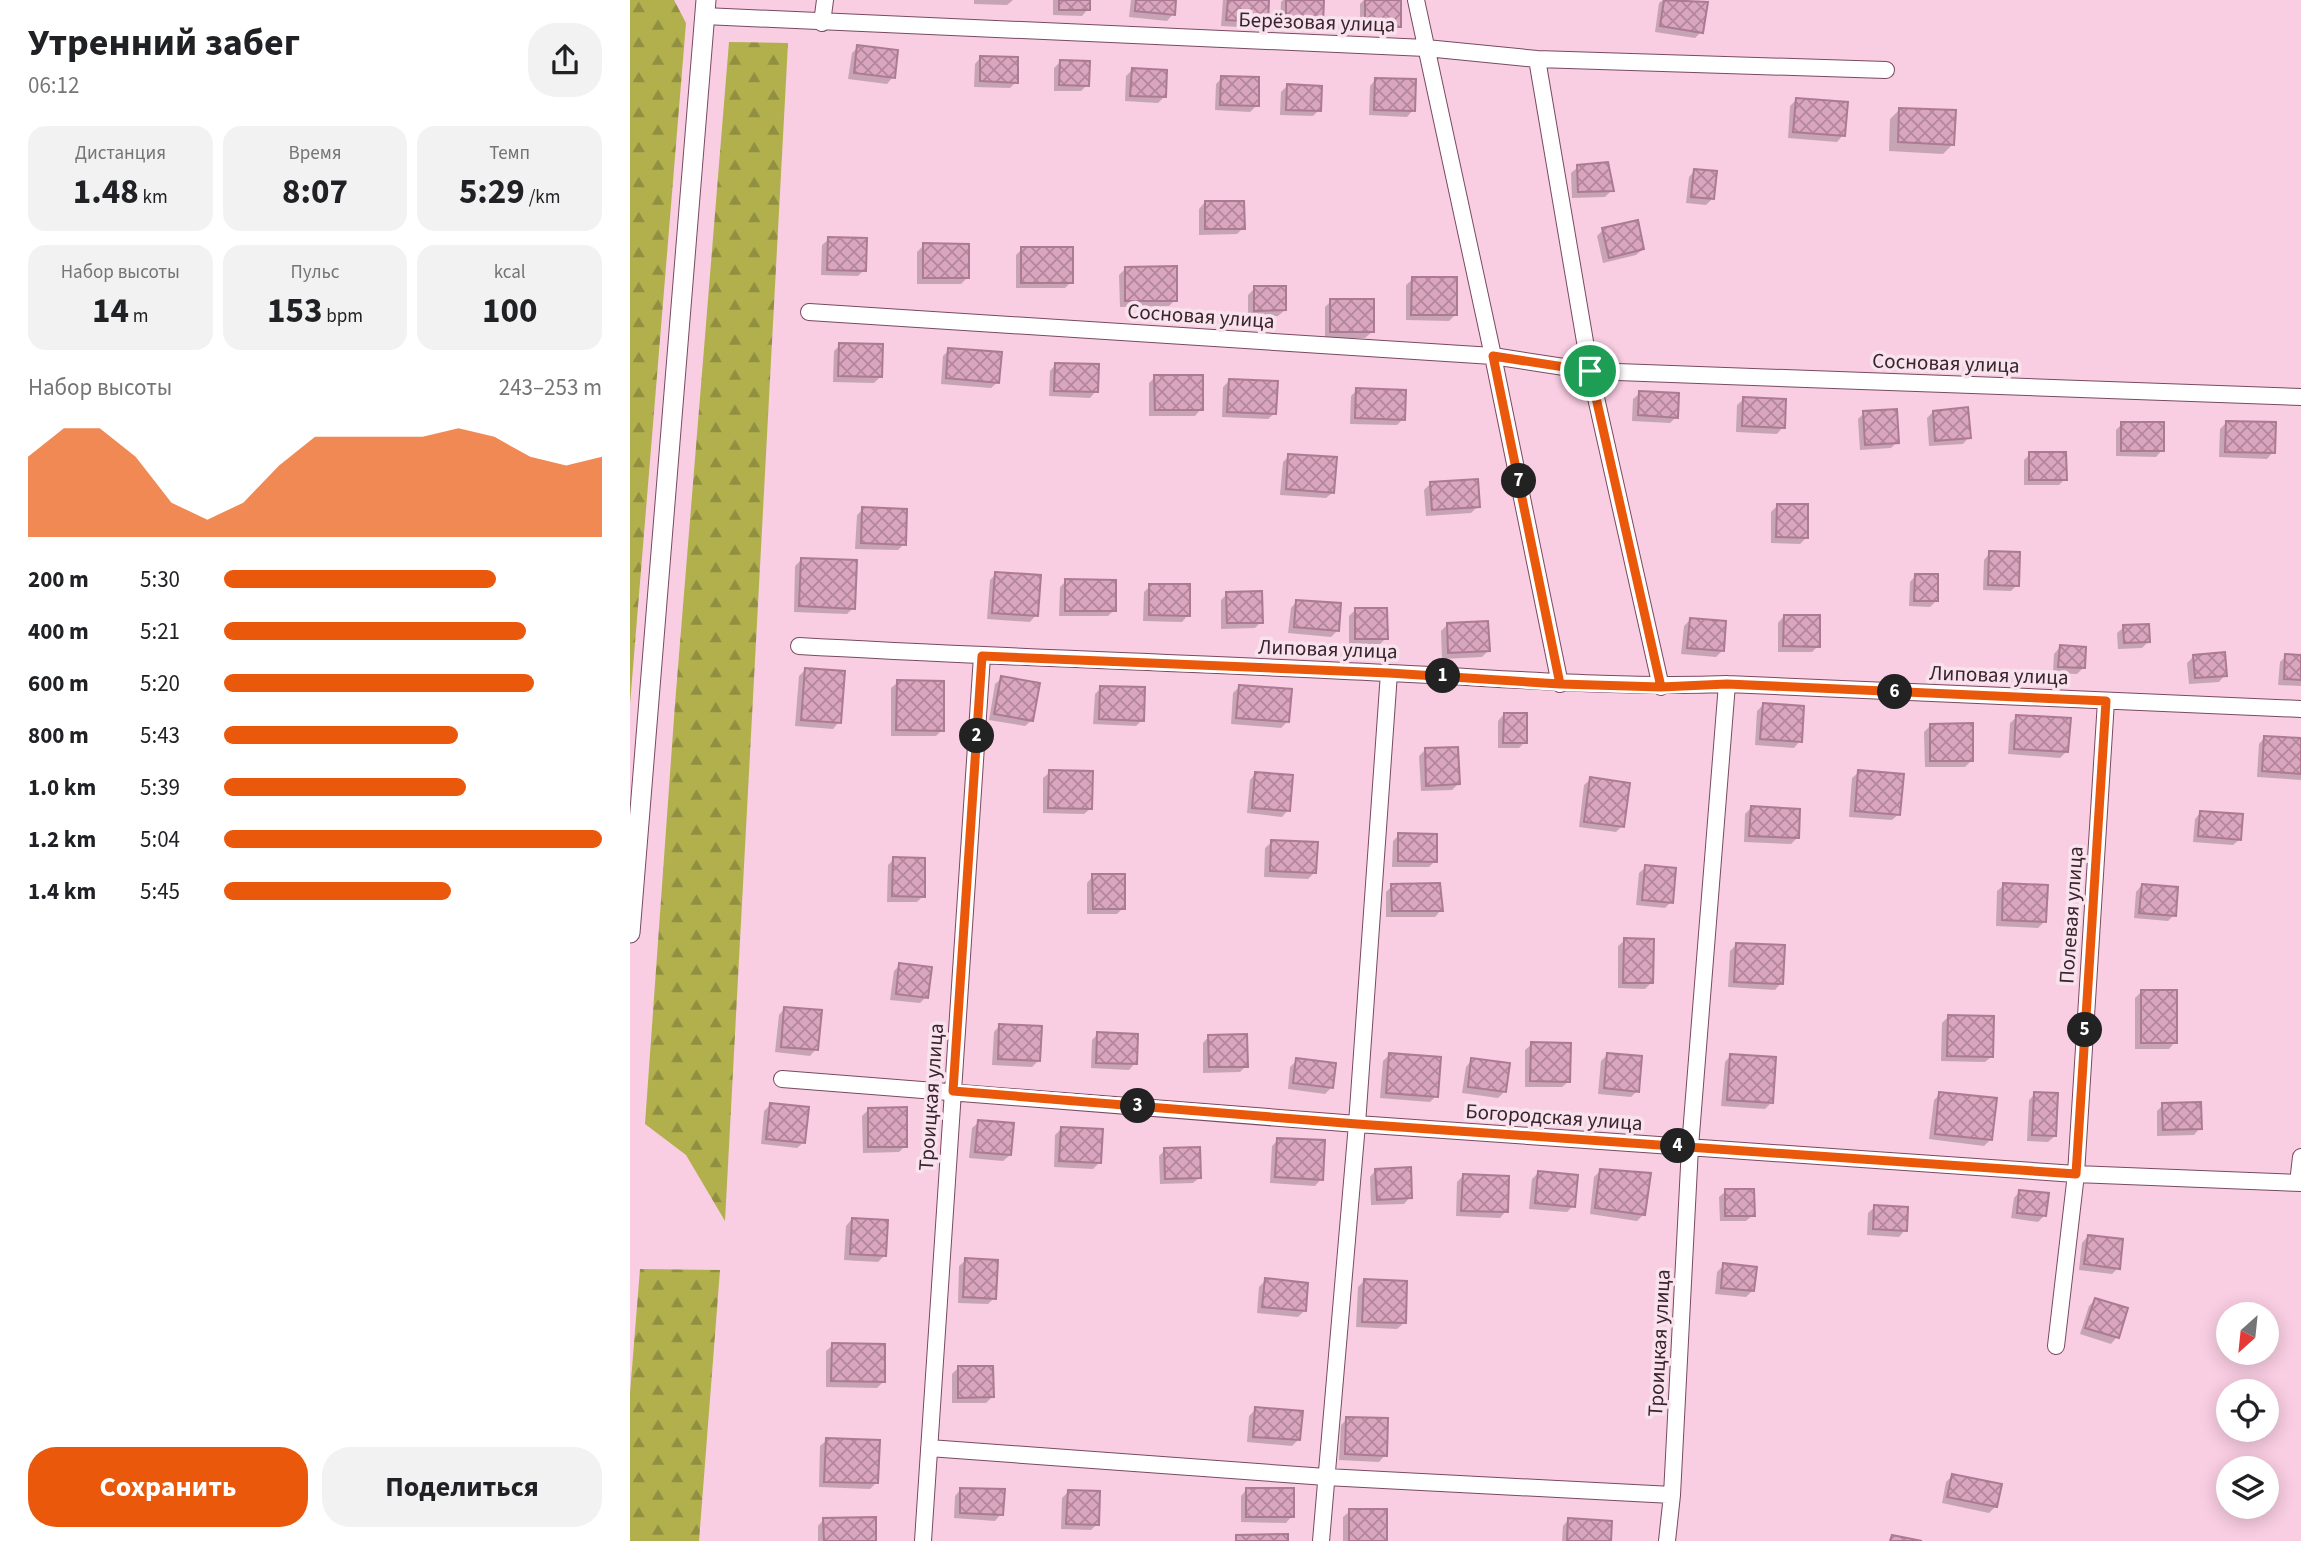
<!DOCTYPE html>
<html lang="ru">
<meta charset="utf-8">
<style>
:root{--surface:#fff;--page:#f2f2f2;--text:#202124;--muted:#757577;--accent:#ea580c}
body{margin:0;font-family:"Source Sans 3",sans-serif;background:var(--page);color:var(--text);height:100vh;display:flex;flex-direction:column;font-size:26px;white-space:nowrap}
*{box-sizing:border-box;margin:0}
p{font-size:23px;color:var(--muted)}
.icon{flex:none;width:38px;height:38px;fill:none;stroke:currentColor;stroke-width:2;stroke-linecap:round;stroke-linejoin:round}
.map{position:relative;flex:1;overflow:hidden}
.sheet{display:flex;flex-direction:column;background:var(--surface);width:630px}
.sheet>*{flex:none}
.needle{width:46px;rotate:207deg}
.buttons{position:absolute;left:1586px;top:1302px;display:grid;gap:14px}
.buttons a{display:grid;place-items:center;width:63px;height:63px;border-radius:50%;background:var(--surface);box-shadow:0 4px 18px #0003;font-size:35px}
.pin{position:absolute;display:grid;place-items:center;width:60px;height:60px;color:#fff;margin:-30px;border:4px solid #fff;border-radius:50%;box-shadow:0 2px 7px #0007}
.km{position:absolute;width:35px;height:35px;margin:-18px;border-radius:50%;background:#222;color:#fff;font-size:19px;line-height:35px;text-align:center}
.round{display:grid;place-items:center;flex:none;width:74px;height:74px;border-radius:28px;background:var(--page)}
.summary{display:flex;align-items:center;justify-content:space-between;height:119px;padding:0 28px}
h1{font-size:38px;font-weight:700;line-height:52px}
.metrics{display:grid;grid-template-columns:repeat(3,1fr);gap:10px;height:119px;padding:7px 28px}
.metrics div{display:grid;align-content:center;border-radius:18px;background:var(--page);text-align:center}
.metrics b{font-size:35px;font-weight:700}
.metrics small{font-size:19px;font-weight:400}
.metrics p{font-size:19px}
.chart{height:196px;padding:14px 28px}
.chart p{display:flex;justify-content:space-between}
.chart svg{width:100%;height:126px;margin-top:7px;fill:var(--accent);opacity:.7}
.cta{display:flex;gap:14px;margin-top:auto;padding:14px 28px}
.cta a{flex:1;height:80px;border-radius:28px;background:var(--accent);color:#fff;font-size:28px;font-weight:700;line-height:80px;text-align:center}
.cta a+a{background:var(--page);color:var(--text)}
ul{padding:0 28px;list-style:none;font-size:23px}
li{display:grid;grid-template-columns:112px 84px 1fr;align-items:center;height:52px}
li i{height:18px;border-radius:9px;background:var(--accent)}
main{display:flex;flex:1;min-height:0}
.map>svg:first-child{display:block}
</style>
<main>
<section class="sheet">
<div class="summary"><div><h1>Утренний забег</h1><p>06:12</p></div><a class="round"><svg class="icon" aria-label="share" viewBox="0 0 24 24"><path d="M12 15V3M7 8l5-5 5 5M5 13v7h14v-7"/></svg></a></div>
<div class="metrics">
<div><p>Дистанция</p><b>1.48<small> km</small></b></div>
<div><p>Время</p><b>8:07</b></div>
<div><p>Темп</p><b>5:29<small> /km</small></b></div>
</div>
<div class="metrics">
<div><p>Набор высоты</p><b>14<small> m</small></b></div>
<div><p>Пульс</p><b>153<small> bpm</small></b></div>
<div><p>kcal</p><b>100</b></div>
</div>
<div class="chart"><p><span>Набор высоты</span>243–253 m</p>
<svg viewBox="0 0 160 44" preserveAspectRatio="none"><path d="M0 44V16L10 6L20 6L30 16L40 32L50 38L60 32L70 19L80 9L90 9L100 9L110 9L120 6L130 9L140 16L150 19L160 16V44z"/></svg>
</div>
<ul>
<li><b>200 m</b>5:30<i style="width:72%"></i></li>
<li><b>400 m</b>5:21<i style="width:80%"></i></li>
<li><b>600 m</b>5:20<i style="width:82%"></i></li>
<li><b>800 m</b>5:43<i style="width:62%"></i></li>
<li><b>1.0 km</b>5:39<i style="width:64%"></i></li>
<li><b>1.2 km</b>5:04<i style="width:100%"></i></li>
<li><b>1.4 km</b>5:45<i style="width:60%"></i></li>
</ul>
<div class="cta"><a>Сохранить</a><a>Поделиться</a></div>
</section>
<div class="map">
<svg width="1671" height="1541" viewBox="0 0 1671 1541">
<defs>
<pattern id="forest-firs" width="22" height="20" patternUnits="userSpaceOnUse" patternTransform="scale(1.75)"><rect width="22" height="20" fill="#b1b04d"/><path d="M5 1l3.5 6h-7zM16 11l3.5 6h-7z" fill="#918f40"/></pattern>
<pattern id="building-cross-hatch" width="8" height="8" patternUnits="userSpaceOnUse" patternTransform="scale(1.75)"><rect width="8" height="8" fill="#daa5be"/><path d="M0 0l8 8M0 8l8-8" fill="none" stroke="#b2869b"/></pattern>
</defs>
<rect width="100%" height="100%" fill="#f9cde2"/>
<!-- forest -->
<path fill="url(#forest-firs)" d="M0 0H44L56 23 0 704Z
M99 42 158 43 95 1221 56 1155 15 1124 45 704Z
M10 1269 90 1270 69 1541H0V1393Z"/>
<!-- shadow -->
<path fill="#0003" d="M344 0H383L377 5 344 4Z
M423 0H458V9L452 16 423 15Z
M501 0H545L543 14 537 21 499 17Z
M593 0H637L636 21 630 28 591 26Z
M653 0H692L691 23 685 29 650 28 651 2Z
M734 0H770L769 26 763 33 730 32V4Z
M1033 0H1053L1076 4 1071 32 1065 38 1025 32 1029 3Z
M228 47 263 77 257 84 218 79 222 53Z
M351 57 386 82 380 88 344 87 345 64Z
M430 62 457 85 451 91H424V68Z
M502 70 534 97 528 103 495 101 496 76Z
M592 78 627 105 620 112 585 110 586 84Z
M746 79 783 110 777 117 739 115 740 86Z
M657 86 689 110 683 116 650 115 651 92Z
M1166 100 1213 135 1207 142 1158 138 1160 106Z
M1270 109 1323 144 1313 154 1259 151 1260 119Z
M948 167 982 190 975 197 942 198 941 173Z
M1065 170 1082 199 1076 205 1056 203 1059 177Z
M575 202 613 228 607 234 569 235V209Z
M973 230 1013 249 1006 255 973 263 967 236Z
M199 239 234 270 228 276 191 275 192 245Z
M294 245 337 278 331 284H287V252Z
M392 249 441 282 435 288H386V255Z
M495 269 545 300 539 306 490 307 489 275Z
M783 279 825 315 819 321 776 320V285Z
M625 288 655 310 648 316H618V295Z
M701 301 742 332 735 338H695V307Z
M210 345 250 377 244 383 203 382 204 351Z
M319 350 368 382 361 388 311 384 313 356Z
M426 364 466 391 460 398 419 396 420 371Z
M525 377 571 409 565 416H519V383Z
M599 381 645 413 638 419 592 417 593 387Z
M727 390 773 419 767 425 720 424 721 396Z
M1010 393 1046 417 1040 423 1002 421 1003 399Z
M1114 399 1153 427 1147 434 1106 432 1107 405Z
M1303 412 1339 437 1333 444 1299 446 1297 418Z
M1234 413 1267 442 1261 448 1230 450 1228 419Z
M1597 422 1643 452 1637 459 1589 457 1590 429Z
M1492 424 1532 450 1526 457 1486 456V430Z
M1400 454 1435 479 1429 485H1394V460Z
M659 456 703 492 696 498 650 495 653 462Z
M800 484 848 506 841 513 796 516 794 490Z
M1148 505 1176 538 1170 544 1141 543V512Z
M233 509 274 544 268 550 225 549 227 515Z
M1360 553 1387 585 1381 591 1353 590 1354 560Z
M172 559 223 608 217 614 164 612 165 566Z
M366 574 406 615 400 622 357 619 360 580Z
M1286 575 1306 601 1300 607 1279 606 1280 582Z
M436 581 484 610 478 616H429L430 587Z
M520 586 558 615 552 622 513 621 514 592Z
M597 594 631 622 625 628 591 629V600Z
M667 601 707 631 701 637 658 633 661 608Z
M725 610 756 638 750 644 719 645V616Z
M1154 616 1188 646 1182 652H1148V623Z
M1060 620 1092 651 1086 657 1051 654 1054 626Z
M817 625 858 651 852 657 812 659 811 631Z
M1494 627 1518 642 1512 648 1488 649 1487 633Z
M1430 647 1453 668 1447 674 1423 673 1424 654Z
M1564 656 1595 675 1589 682 1559 684 1557 663Z
M1656 656 1671 657V686L1648 685 1650 662Z
M175 670 209 722 203 729 165 726 169 676Z
M372 678 402 720 395 726 359 720 365 684Z
M268 682 312 730 306 736H261V688Z
M609 687 658 721 651 728 601 724 603 693Z
M471 688 512 720 506 726 463 724 465 694Z
M1133 705 1170 741 1164 748 1125 745 1127 711Z
M874 714 895 742 889 748H868V721Z
M1387 717 1437 751 1430 758 1378 754 1380 723Z
M1301 725 1341 761 1335 767H1295L1294 732Z
M1635 737 1671 740V780L1627 777 1629 744Z
M795 750 828 784 822 790 791 791 789 756Z
M420 772 461 808 454 814 413 813V778Z
M1229 772 1269 814 1262 820 1219 817 1222 778Z
M626 773 658 810 652 817 617 813 620 780Z
M961 779 992 826 986 832 949 827 954 785Z
M1121 808 1167 838 1161 844 1114 842 1115 814Z
M1571 812 1610 839 1603 845 1563 842 1565 819Z
M769 835 805 861 799 867H762L763 841Z
M642 842 684 873 678 879 634 877 635 848Z
M264 859 293 896 287 902H257L258 865Z
M1016 867 1041 902 1035 908 1006 905 1009 873Z
M463 876 493 908 487 914H457V883Z
M1374 885 1415 921 1408 928 1366 926 1367 891Z
M1512 885 1544 915 1538 921 1504 918 1506 892Z
M762 886 811 910 805 917H756V892Z
M995 940 1021 983 1015 989 988 988V946Z
M1107 944 1151 983 1145 990 1098 987 1100 951Z
M270 965 296 997 290 1003 260 1000 264 971Z
M1511 992 1545 1042 1539 1049H1505V998Z
M155 1008 186 1049 180 1056 145 1052 149 1015Z
M1318 1017 1362 1056 1355 1062 1311 1061 1312 1023Z
M370 1025 408 1061 402 1067 362 1065 364 1032Z
M468 1034 505 1063 499 1070 461 1068 462 1040Z
M579 1036 616 1066 610 1072 573 1073V1043Z
M902 1044 939 1081 932 1087H895V1050Z
M760 1054 806 1096 800 1102 750 1098 753 1061Z
M978 1054 1007 1091 1001 1097 968 1094 971 1061Z
M1101 1055 1141 1103 1135 1109 1091 1106 1095 1062Z
M667 1060 702 1087 695 1094 658 1089 660 1067Z
M842 1060 875 1091 868 1098 832 1093 836 1067Z
M1310 1094 1361 1139 1354 1146 1299 1139 1304 1100Z
M1405 1094 1425 1136 1418 1142 1397 1141 1399 1100Z
M140 1105 174 1142 167 1148 131 1144 134 1111Z
M1533 1105 1570 1128 1564 1135 1527 1136V1111Z
M239 1109 275 1146 269 1152 233 1153 232 1116Z
M349 1122 380 1155 373 1161 339 1158 342 1128Z
M431 1129 470 1162 463 1169 424 1167 425 1135Z
M648 1140 691 1179 685 1186 640 1183 642 1146Z
M535 1150 570 1177 563 1183 530 1184 529 1156Z
M746 1170 780 1197 774 1204 741 1205 740 1177Z
M971 1170 1014 1214 1007 1221 960 1214 964 1177Z
M908 1173 943 1206 937 1212 899 1209 902 1179Z
M833 1176 876 1211 870 1218 826 1216 827 1182Z
M1096 1191 1123 1215 1116 1221H1090L1089 1197Z
M1390 1191 1415 1215 1408 1222 1381 1218 1384 1198Z
M1245 1207 1275 1230 1269 1237 1237 1235 1238 1213Z
M222 1219 254 1256 248 1262 214 1260 216 1226Z
M1458 1236 1488 1268 1482 1274 1449 1270 1452 1243Z
M336 1260 364 1298 358 1304 328 1303 329 1266Z
M1094 1265 1123 1290 1116 1297 1085 1294 1087 1272Z
M636 1280 674 1311 668 1317 627 1313 629 1287Z
M734 1281 774 1323 767 1329 726 1327 728 1287Z
M1465 1300 1496 1309 1487 1337 1481 1344 1450 1334 1459 1306Z
M203 1345 253 1382 247 1388 196 1387V1351Z
M328 1368 362 1397 356 1403H322V1374Z
M626 1409 669 1439 662 1446 617 1442 619 1416Z
M717 1419 755 1455 749 1462 709 1460 711 1425Z
M197 1440 246 1483 240 1489 189 1487 190 1446Z
M1323 1475 1366 1506 1359 1513 1312 1503 1316 1482Z
M331 1489 371 1514 365 1521 324 1518 325 1496Z
M617 1489 662 1516 656 1523 611 1522V1496Z
M438 1492 467 1524 461 1530 431 1529 432 1498Z
M720 1511 755 1541H713V1517Z
M194 1519 244 1541H188V1526Z
M939 1519 979 1541H932L933 1526Z"/>
<!-- building -->
<path fill="url(#building-cross-hatch)" stroke="#ac7b93" stroke-width="2" d="M429 0H460V10H429Z
M506 0H546L545 15 505 11Z
M598 0H639L638 22 596 20Z
M656 0H694L693 23 656 22Z
M735 0H771V27H735Z
M1034 0 1078 2 1073 33 1030 26Z
M227 45 268 50 265 78 224 73Z
M350 56 388 57V83L350 81Z
M430 60 460 61 459 86 429 85Z
M502 68 537 70 536 97 500 96Z
M591 76 629 77V106L590 105Z
M745 78 786 79 785 111 744 110Z
M657 84 692 86 691 111 656 110Z
M1166 98 1218 102 1215 136 1163 132Z
M1269 108 1326 110 1324 145 1268 142Z
M978 162 984 191 948 192 947 165Z
M1064 169 1087 171 1084 199 1061 197Z
M575 201H614L615 229H575Z
M1008 220 1014 249 979 258 972 228Z
M198 237 237 238 236 271 197 270Z
M293 243 339 244V278H293Z
M391 247H443V283H391Z
M547 266V301H495V267Z
M782 277H827V315H781Z
M624 286H656V310L624 311Z
M700 299H744V332H700Z
M209 343 253 344 252 377 208 376Z
M318 348 372 352 369 383 316 378Z
M425 363 469 364 468 392 424 391Z
M524 375H573V410H525Z
M599 379 648 381 646 414 597 412Z
M726 388 776 390 775 420 725 418Z
M1009 391 1049 393 1048 418 1008 415Z
M1113 397 1156 399 1155 428 1112 426Z
M1338 407 1341 438 1305 441 1303 411Z
M1267 409 1269 443 1235 445 1233 411Z
M1596 421 1646 422 1645 453 1595 452Z
M1491 422H1534V451H1491Z
M1399 452H1436L1437 480H1399Z
M658 454 707 457 704 493 656 489Z
M848 479 850 507 802 510 800 482Z
M1147 504H1178V538L1146 537Z
M232 507 277 509 276 545 231 543Z
M1359 551 1390 552 1389 586 1358 585Z
M171 558 227 560 225 609 169 606Z
M365 572 411 575 408 616 362 613Z
M1285 574H1308V601H1284Z
M435 579 486 580V611H435Z
M519 584H560V616L519 615Z
M632 591 633 623H597L596 592Z
M666 600 711 603 709 631 664 627Z
M725 608H757L758 639H725Z
M1154 615H1190V647L1153 646Z
M1060 618 1096 621 1094 651 1057 648Z
M858 621 860 651 818 653 817 623Z
M1519 624 1520 642 1494 643 1493 625Z
M1430 645 1456 647 1455 668 1428 667Z
M1595 652 1597 676 1565 678 1563 655Z
M1655 654 1671 655V680L1654 679Z
M175 668 215 671 211 723 171 720Z
M371 676 410 683 403 721 364 714Z
M267 680 314 681V731L266 730Z
M609 685 662 689 659 722 606 718Z
M470 686 515 687 514 721 469 719Z
M1133 703 1174 706 1172 742 1130 739Z
M874 713H897V743H873Z
M1386 715 1441 718 1438 752 1384 749Z
M1343 723V761H1300V724Z
M1634 736 1671 738V774L1632 771Z
M828 747 830 784 796 786 795 748Z
M419 770 463 771 462 809 418 808Z
M1228 770 1274 774 1270 815 1225 811Z
M625 772 663 775 660 811 622 808Z
M960 777 1000 783 994 827 954 822Z
M1121 806 1170 809 1169 838 1119 836Z
M1570 811 1613 814 1611 840 1568 836Z
M768 833 807 834V862L768 861Z
M641 840 688 842 686 873 640 871Z
M263 857 295 858V897L262 896Z
M1015 865 1046 868 1043 903 1012 900Z
M462 874H495V909H463Z
M810 883 813 911H762L761 884Z
M1373 883 1418 885 1416 922 1372 920Z
M1512 884 1548 887 1546 916 1509 913Z
M994 938 1024 939 1023 983H993Z
M1106 943 1155 945 1153 984 1104 982Z
M269 963 302 967 298 998 266 994Z
M1511 990H1547V1043H1511Z
M154 1007 192 1010 188 1050 151 1047Z
M1318 1015 1364 1016 1363 1057 1317 1056Z
M369 1024 412 1026 410 1061 368 1059Z
M467 1032 508 1034 507 1064 466 1063Z
M617 1034 618 1067H579L578 1035Z
M901 1042 941 1043 940 1082 900 1081Z
M759 1053 811 1057 808 1097 756 1093Z
M977 1053 1012 1056 1009 1092 974 1088Z
M1100 1054 1146 1057 1143 1103 1097 1100Z
M666 1058 706 1063 703 1088 663 1083Z
M841 1058 880 1063 876 1092 838 1087Z
M1309 1092 1367 1098 1362 1140 1305 1134Z
M1404 1092 1428 1093 1426 1136 1402 1135Z
M1571 1102 1572 1129 1533 1130 1532 1103Z
M140 1103 179 1107 175 1143 136 1139Z
M277 1107V1147H238V1108Z
M348 1120 384 1123 381 1155 345 1152Z
M431 1127 473 1129 471 1163 429 1161Z
M647 1138 695 1140 693 1180 645 1177Z
M570 1147 571 1178 535 1179 534 1148Z
M781 1167 782 1198 747 1200 745 1169Z
M970 1169 1021 1173 1015 1215 965 1208Z
M908 1171 948 1175 945 1207 905 1203Z
M833 1174 879 1176 878 1212 831 1211Z
M1095 1189H1124L1125 1216H1095Z
M1389 1190 1419 1193 1416 1216 1387 1213Z
M1244 1205 1278 1207 1277 1231 1243 1229Z
M222 1218 258 1220 256 1256 220 1254Z
M1458 1235 1493 1239 1490 1269 1454 1264Z
M335 1258 368 1260 366 1299 333 1297Z
M1093 1263 1127 1267 1124 1291 1091 1288Z
M635 1278 678 1283 676 1311 632 1307Z
M734 1279 777 1281 776 1323 732 1322Z
M1465 1298 1498 1308 1489 1338 1455 1328Z
M202 1343 255 1344V1382L201 1381Z
M328 1366H363L364 1397 328 1398Z
M625 1407 673 1411 670 1440 623 1437Z
M716 1417 758 1418 757 1456 715 1454Z
M196 1438 250 1440 248 1483 194 1482Z
M1322 1474 1372 1484 1367 1507 1317 1497Z
M330 1488 375 1489 373 1515 330 1513Z
M616 1488H664V1517H616Z
M438 1490 470 1491 469 1525 436 1524Z
M719 1509H757V1541H719Z
M246 1517V1541H194L193 1518Z
M938 1518 982 1521 981 1541H937Z
M658 1534V1541H606V1535Z
M1262 1535 1292 1541H1260Z"/>
<g fill="none" stroke-linecap="round" stroke-linejoin="round">
<!-- minor casing -->
<g stroke="#784a61" stroke-width="18">
<path id="minor" d="M786 0 863 356 930 684
M74 16 796 48 907 59 1256 70
M192 23 195 0
M179 312 863 356 960 371 907 59
M169 646C365 657 561 663 758 673 871 678 983 688 1097 684L1671 709
M1031 687 960 371 1671 397
M152 1079 727 1124 1446 1174 1671 1183
M1668 1183 1671 1157
M1426 1346 1446 1174 1476 701
M299 1448 696 1477 1042 1495
M293 1541 352 656
M691 1541 727 1124 759 673
M1037 1541 1042 1495 1060 1147 1097 684"/>
</g>
<!-- tertiary casing -->
<g stroke="#784a61" stroke-width="21">
<path id="tertiary" d="M0 933 76 0"/>
</g>
<!-- minor -->
<use href="#minor" stroke="#fff" stroke-width="16"/>
<!-- tertiary -->
<use href="#tertiary" stroke="#fff" stroke-width="19"/>
</g>
<g fill="none" stroke-linecap="round" stroke-linejoin="round">
<!-- route casing -->
<g stroke="#fff" stroke-width="14">
<path id="route" d="M960 371 1031 687 930 684 759 673 352 656 323 1091 727 1124 1446 1174 1476 701 1097 684 1031 687 930 684 863 356 960 371"/>
</g>
<!-- route -->
<use href="#route" stroke="#ea580c" stroke-width="9"/>
</g>
<g text-anchor="middle" dominant-baseline="central" stroke-width="7" stroke-linejoin="round" paint-order="stroke">
<!-- street labels -->
<g font-size="21" fill="#39242e" stroke="#f8e2ec">
<text transform="translate(687 22) rotate(2)">Берёзовая улица</text>
<text transform="translate(571 316) rotate(4)">Сосновая улица</text>
<text transform="translate(1316 363) rotate(2)">Сосновая улица</text>
<text transform="translate(698 649) rotate(2)">Липовая улица</text>
<text transform="translate(1369 675) rotate(2)">Липовая улица</text>
<text transform="translate(1441 915) rotate(-86)">Полевая улица</text>
<text transform="translate(301 1097) rotate(-86)">Троицкая улица</text>
<text transform="translate(924 1117) rotate(4)">Богородская улица</text>
<text transform="translate(1029 1343) rotate(-87)">Троицкая улица</text>
</g>
</g>
</svg>
<div class="buttons">
<a><svg class="needle" viewBox="-14 -14 28 28"><path d="M0-13l5 13h-10z" fill="#e53935"/><path d="M0 13l5-13h-10z" fill="#757577"/></svg></a>
<a><svg class="icon" aria-label="locate" viewBox="0 0 24 24"><circle cx="12" cy="12" r="6"/><path d="M12 2v4M12 18v4M2 12h4M18 12h4"/></svg></a>
<a><svg class="icon" aria-label="layers" viewBox="0 0 24 24"><path d="M12 4l9 5-9 5-9-5zM3 14l9 5 9-5"/></svg></a>
</div>
<div class="pin" style="left:960px;top:371px;background:#1e9e55"><svg class="icon" aria-label="arrive" viewBox="0 0 24 24"><path d="M6 21V4h12l-3 4 3 4H6"/></svg></div>
<b class="km" style="left:813px;top:676px">1</b>
<b class="km" style="left:347px;top:736px">2</b>
<b class="km" style="left:508px;top:1106px">3</b>
<b class="km" style="left:1048px;top:1146px">4</b>
<b class="km" style="left:1455px;top:1030px">5</b>
<b class="km" style="left:1265px;top:692px">6</b>
<b class="km" style="left:889px;top:481px">7</b>
</div>
</main>
